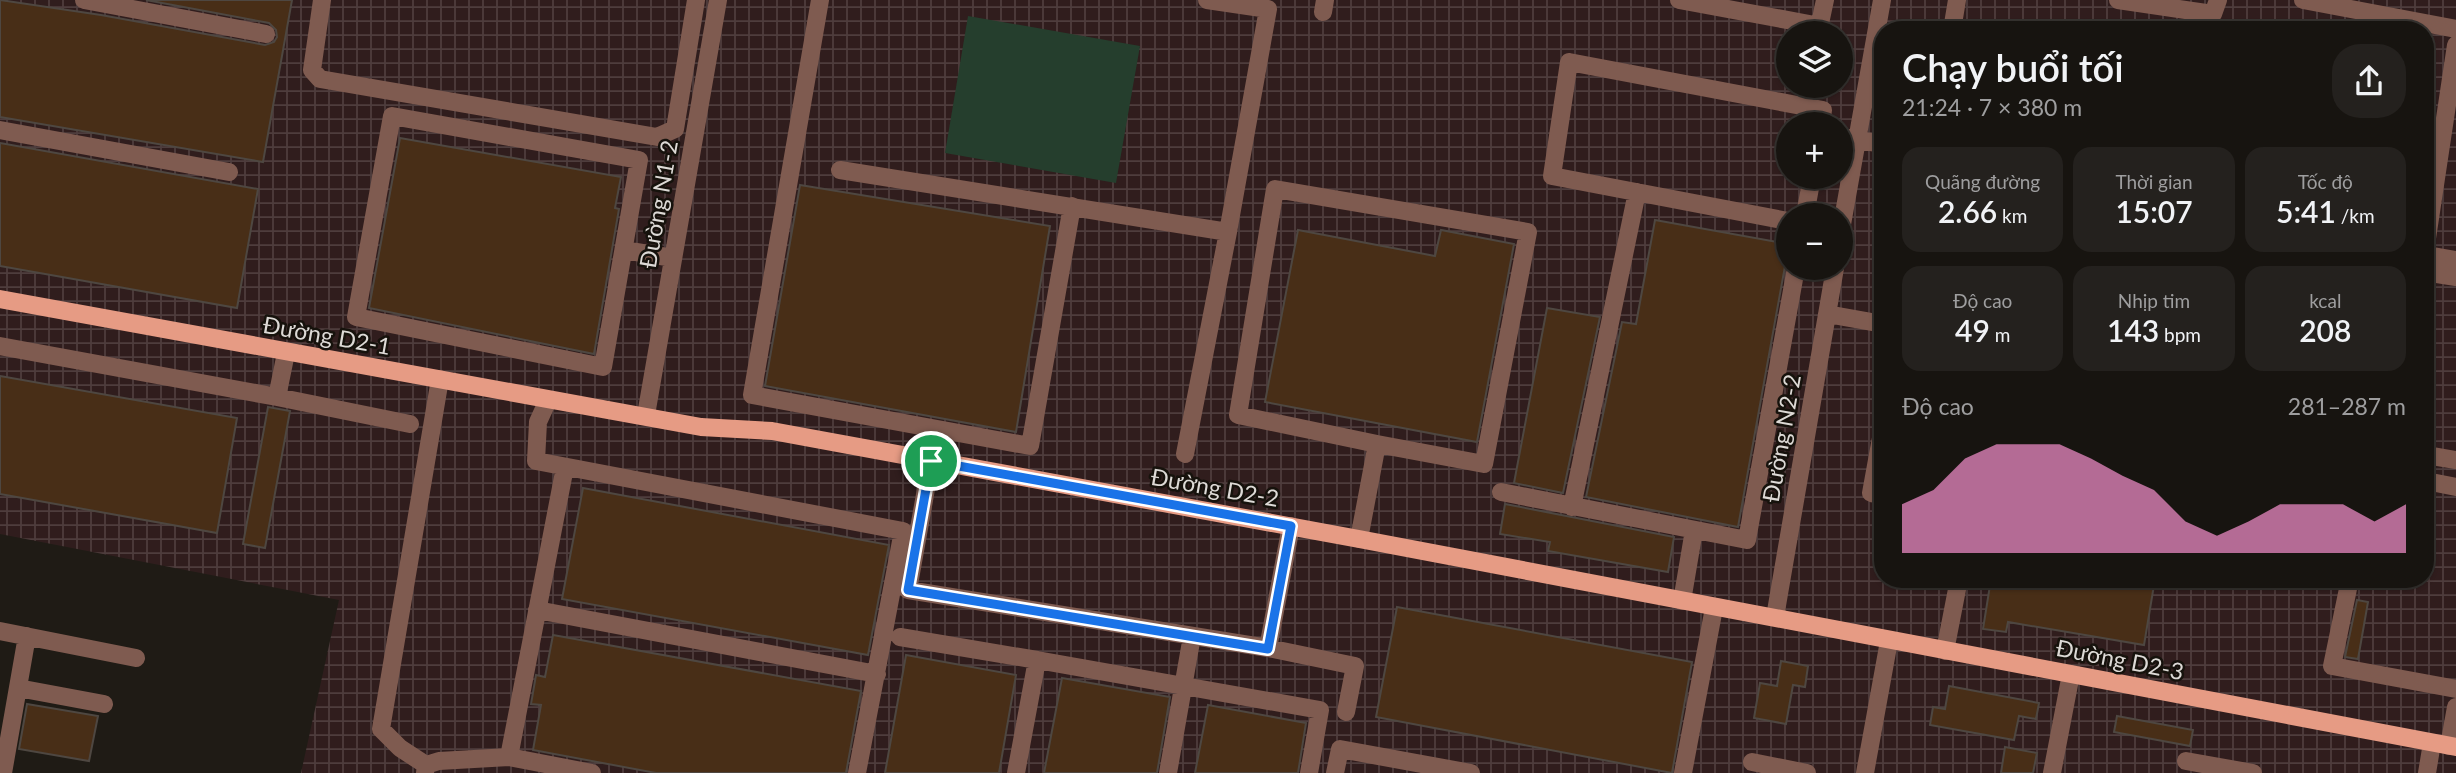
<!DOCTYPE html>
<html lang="vi">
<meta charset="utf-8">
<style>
:root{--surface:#171410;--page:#24211e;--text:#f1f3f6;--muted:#9e9e9f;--line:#363330;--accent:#f790ce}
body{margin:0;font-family:Lato,sans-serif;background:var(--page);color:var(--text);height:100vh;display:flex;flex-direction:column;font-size:26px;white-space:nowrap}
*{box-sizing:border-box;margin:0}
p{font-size:23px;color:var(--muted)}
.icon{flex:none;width:38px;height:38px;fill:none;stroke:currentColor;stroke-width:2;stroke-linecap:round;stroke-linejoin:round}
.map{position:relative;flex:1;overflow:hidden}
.sheet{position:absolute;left:1874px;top:21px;width:560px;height:567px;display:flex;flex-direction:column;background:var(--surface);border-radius:28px;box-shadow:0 2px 5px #0004,0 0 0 2px var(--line)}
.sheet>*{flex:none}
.controls{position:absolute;left:1776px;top:21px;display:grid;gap:14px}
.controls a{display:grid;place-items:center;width:77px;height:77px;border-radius:50%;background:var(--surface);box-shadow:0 2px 5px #0004,0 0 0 2px var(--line);font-size:35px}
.pin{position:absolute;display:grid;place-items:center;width:60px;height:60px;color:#fff;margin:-30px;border:4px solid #fff;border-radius:50%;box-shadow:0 2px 7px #0007}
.round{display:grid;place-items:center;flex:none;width:74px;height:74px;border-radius:28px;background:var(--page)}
.summary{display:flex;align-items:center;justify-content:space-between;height:119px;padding:0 28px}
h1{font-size:38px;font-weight:600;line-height:52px}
.stats{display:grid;grid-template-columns:repeat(3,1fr);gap:10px;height:119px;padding:7px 28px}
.stats div{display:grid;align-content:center;border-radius:18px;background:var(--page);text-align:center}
.stats b{font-size:30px;font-weight:600}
.stats small{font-size:19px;font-weight:400}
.stats p{font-size:19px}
.chart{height:196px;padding:14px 28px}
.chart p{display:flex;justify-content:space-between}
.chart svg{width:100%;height:126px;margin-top:7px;fill:var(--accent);opacity:.7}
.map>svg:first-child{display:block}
</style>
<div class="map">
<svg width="2456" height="773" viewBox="0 0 2456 773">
<defs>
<pattern id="industrial-grid" width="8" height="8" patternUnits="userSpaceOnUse" patternTransform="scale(1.75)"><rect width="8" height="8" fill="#301d1d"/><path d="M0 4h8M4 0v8" fill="none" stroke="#4e3d3d"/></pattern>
</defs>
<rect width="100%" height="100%" fill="#1f1b15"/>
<!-- industrial -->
<path fill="url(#industrial-grid)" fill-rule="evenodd" d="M0 0H2456V773H301L339 600 0 534ZM1883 30H2426V579H1883ZM1788 33H1841V86H1788ZM1788 124H1841V177H1788ZM1788 215H1841V268H1788Z"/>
<!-- green -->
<path fill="#253e2d" d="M968 16 1140 46 1116 183 945 153Z"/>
<!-- building -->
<path fill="#482e17" stroke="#4e4741" stroke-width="2" d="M0 0 101 15 265 45 274 42 277 37 276 30 269 23 146 0H292L263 162 0 117Z
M400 138 621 177 615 208 619 209 594 354 369 308Z
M0 143 258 189 237 308 0 266Z
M800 185 1050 226 1016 432 765 386Z
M1655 220 1788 244V260L1785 266 1738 527 1586 497 1622 322 1636 324Z
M1298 230 1435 256 1441 230 1514 244 1477 442 1265 402Z
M1547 308 1600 317 1563 493 1514 483Z
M0 376 237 418 217 533 0 494Z
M268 407 290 411 265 548 243 544Z
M583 488 889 545 868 655 562 599Z
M1505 504 1674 537 1668 572 1548 551 1550 542 1500 534Z
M1991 579H2155L2144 645 2008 622 2006 632 1983 629Z
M2357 600 2368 602 2358 659 2345 657Z
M1397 607 1692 662 1672 773 1376 717Z
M553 635 861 691 846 773H656L533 750 541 705 531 704 536 675 545 677Z
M906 655 1016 675 999 773H885Z
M1781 661 1808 666 1805 687 1793 685 1786 724 1754 718 1760 683 1777 686Z
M1062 678 1170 697 1157 773H1044Z
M1949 686 2039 703 2036 719 2019 716 2014 740 1930 725 1933 707 1945 709Z
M27 704 98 716 89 761 19 749Z
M1208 705 1306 723 1298 773H1195Z
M2117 716 2193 730 2190 746 2114 732Z
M2005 747 2037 753 2033 773H2001Z"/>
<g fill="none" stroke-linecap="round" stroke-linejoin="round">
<!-- minor -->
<path stroke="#7f5b50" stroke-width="18" d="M84 0 266 34
M322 0 312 70 320 79 657 137 675 129 696 0
M820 0 752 395 1030 446 1072 206
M1679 0 1820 26
M2118 0 2213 14 2218 0
M2303 0 2456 29
M1323 12 1325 0
M1952 30 1957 0
M1818 33 1825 0
M1807 93 1808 86
M392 116 639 160 603 367 356 317Z
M0 130 229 172
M1841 137 1883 144
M840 170 1228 232 1268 9 1207 0
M1805 215 1812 177
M1788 221 1552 176 1569 62 1823 110 1821 124
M1841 230 1882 0
M2426 245 2456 45
M624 250 673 258
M2426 255 2456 260
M2437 274 2456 277
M1827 314 1883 324
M0 346 277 397
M286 353 277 397 410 424
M548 400 538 422 536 461 903 531 857 773
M646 415 718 0
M1883 427 1871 493 1883 495
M1185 454 1228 232
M2426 455 2456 460
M931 461 908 590 1268 648 1291 526
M565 467 509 757 592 773
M2426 481 2456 487
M1501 492 1747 540 1796 268
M1572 507 1637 192
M1359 539 1377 444 1484 464 1528 232 1275 189 1238 415 1377 444
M2350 579 2332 666 2456 689
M1682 601 1694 530
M537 610 877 674
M1775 617 1835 268
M0 631 136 658
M900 637 1037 660 1016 773
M1268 648 1355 666 1346 712
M1945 651 1959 579
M1037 660 1320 710 1309 773
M18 688 104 704
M2449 746 2456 707
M2186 761 2253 773
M1752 762 1807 773
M426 765 400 748 381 729 440 379
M3 773 27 636
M425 773 426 765 439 761 509 757
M1168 773 1192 636
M1335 773 1340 749 1471 773
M1683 773 1714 608
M1865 773 1889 641
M2052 773 2071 674
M2427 773 2432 743"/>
<!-- major -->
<path stroke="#e69b84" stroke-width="18" d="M0 299 701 427 772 431 1359 539 2456 747"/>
</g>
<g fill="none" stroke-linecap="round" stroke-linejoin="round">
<!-- route casing -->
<g stroke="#fff" stroke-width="14">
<path id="route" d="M931 461 1291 526 1268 649 908 590Z"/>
</g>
<!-- route -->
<use href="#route" stroke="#1a73e8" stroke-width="9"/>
</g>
<g text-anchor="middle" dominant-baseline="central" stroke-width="5" stroke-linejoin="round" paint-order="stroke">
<!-- street labels -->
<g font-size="23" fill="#dddad6" stroke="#16120c">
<text transform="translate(658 204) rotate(-80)">Đường N1-2</text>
<text transform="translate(327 335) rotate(10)">Đường D2-1</text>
<text transform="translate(1781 438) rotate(-80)">Đường N2-2</text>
<text transform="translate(1215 487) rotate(10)">Đường D2-2</text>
<text transform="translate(2120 659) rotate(11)">Đường D2-3</text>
</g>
</g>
</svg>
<div class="controls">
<a><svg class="icon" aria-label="layers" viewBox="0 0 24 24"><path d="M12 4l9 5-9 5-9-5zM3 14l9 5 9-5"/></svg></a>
<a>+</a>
<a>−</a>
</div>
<div class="pin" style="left:931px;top:461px;background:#1e9e55"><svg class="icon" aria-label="arrive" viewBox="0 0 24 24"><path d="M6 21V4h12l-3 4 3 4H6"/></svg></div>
<section class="sheet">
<div class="summary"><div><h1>Chạy buổi tối</h1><p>21:24 · 7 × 380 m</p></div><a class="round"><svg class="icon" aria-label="share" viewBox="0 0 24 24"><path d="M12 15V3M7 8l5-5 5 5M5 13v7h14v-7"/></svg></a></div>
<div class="stats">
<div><p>Quãng đường</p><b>2.66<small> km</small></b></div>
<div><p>Thời gian</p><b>15:07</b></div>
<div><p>Tốc độ</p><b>5:41<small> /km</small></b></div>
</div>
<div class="stats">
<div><p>Độ cao</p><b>49<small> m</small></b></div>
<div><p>Nhịp tim</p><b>143<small> bpm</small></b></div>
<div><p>kcal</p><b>208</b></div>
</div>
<div class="chart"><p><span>Độ cao</span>281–287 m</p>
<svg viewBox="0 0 160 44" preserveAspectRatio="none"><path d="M0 44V27L10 22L20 11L30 6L40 6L50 6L60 11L70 17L80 22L90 33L100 38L110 33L120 27L130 27L140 27L150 33L160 27V44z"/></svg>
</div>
</section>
</div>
